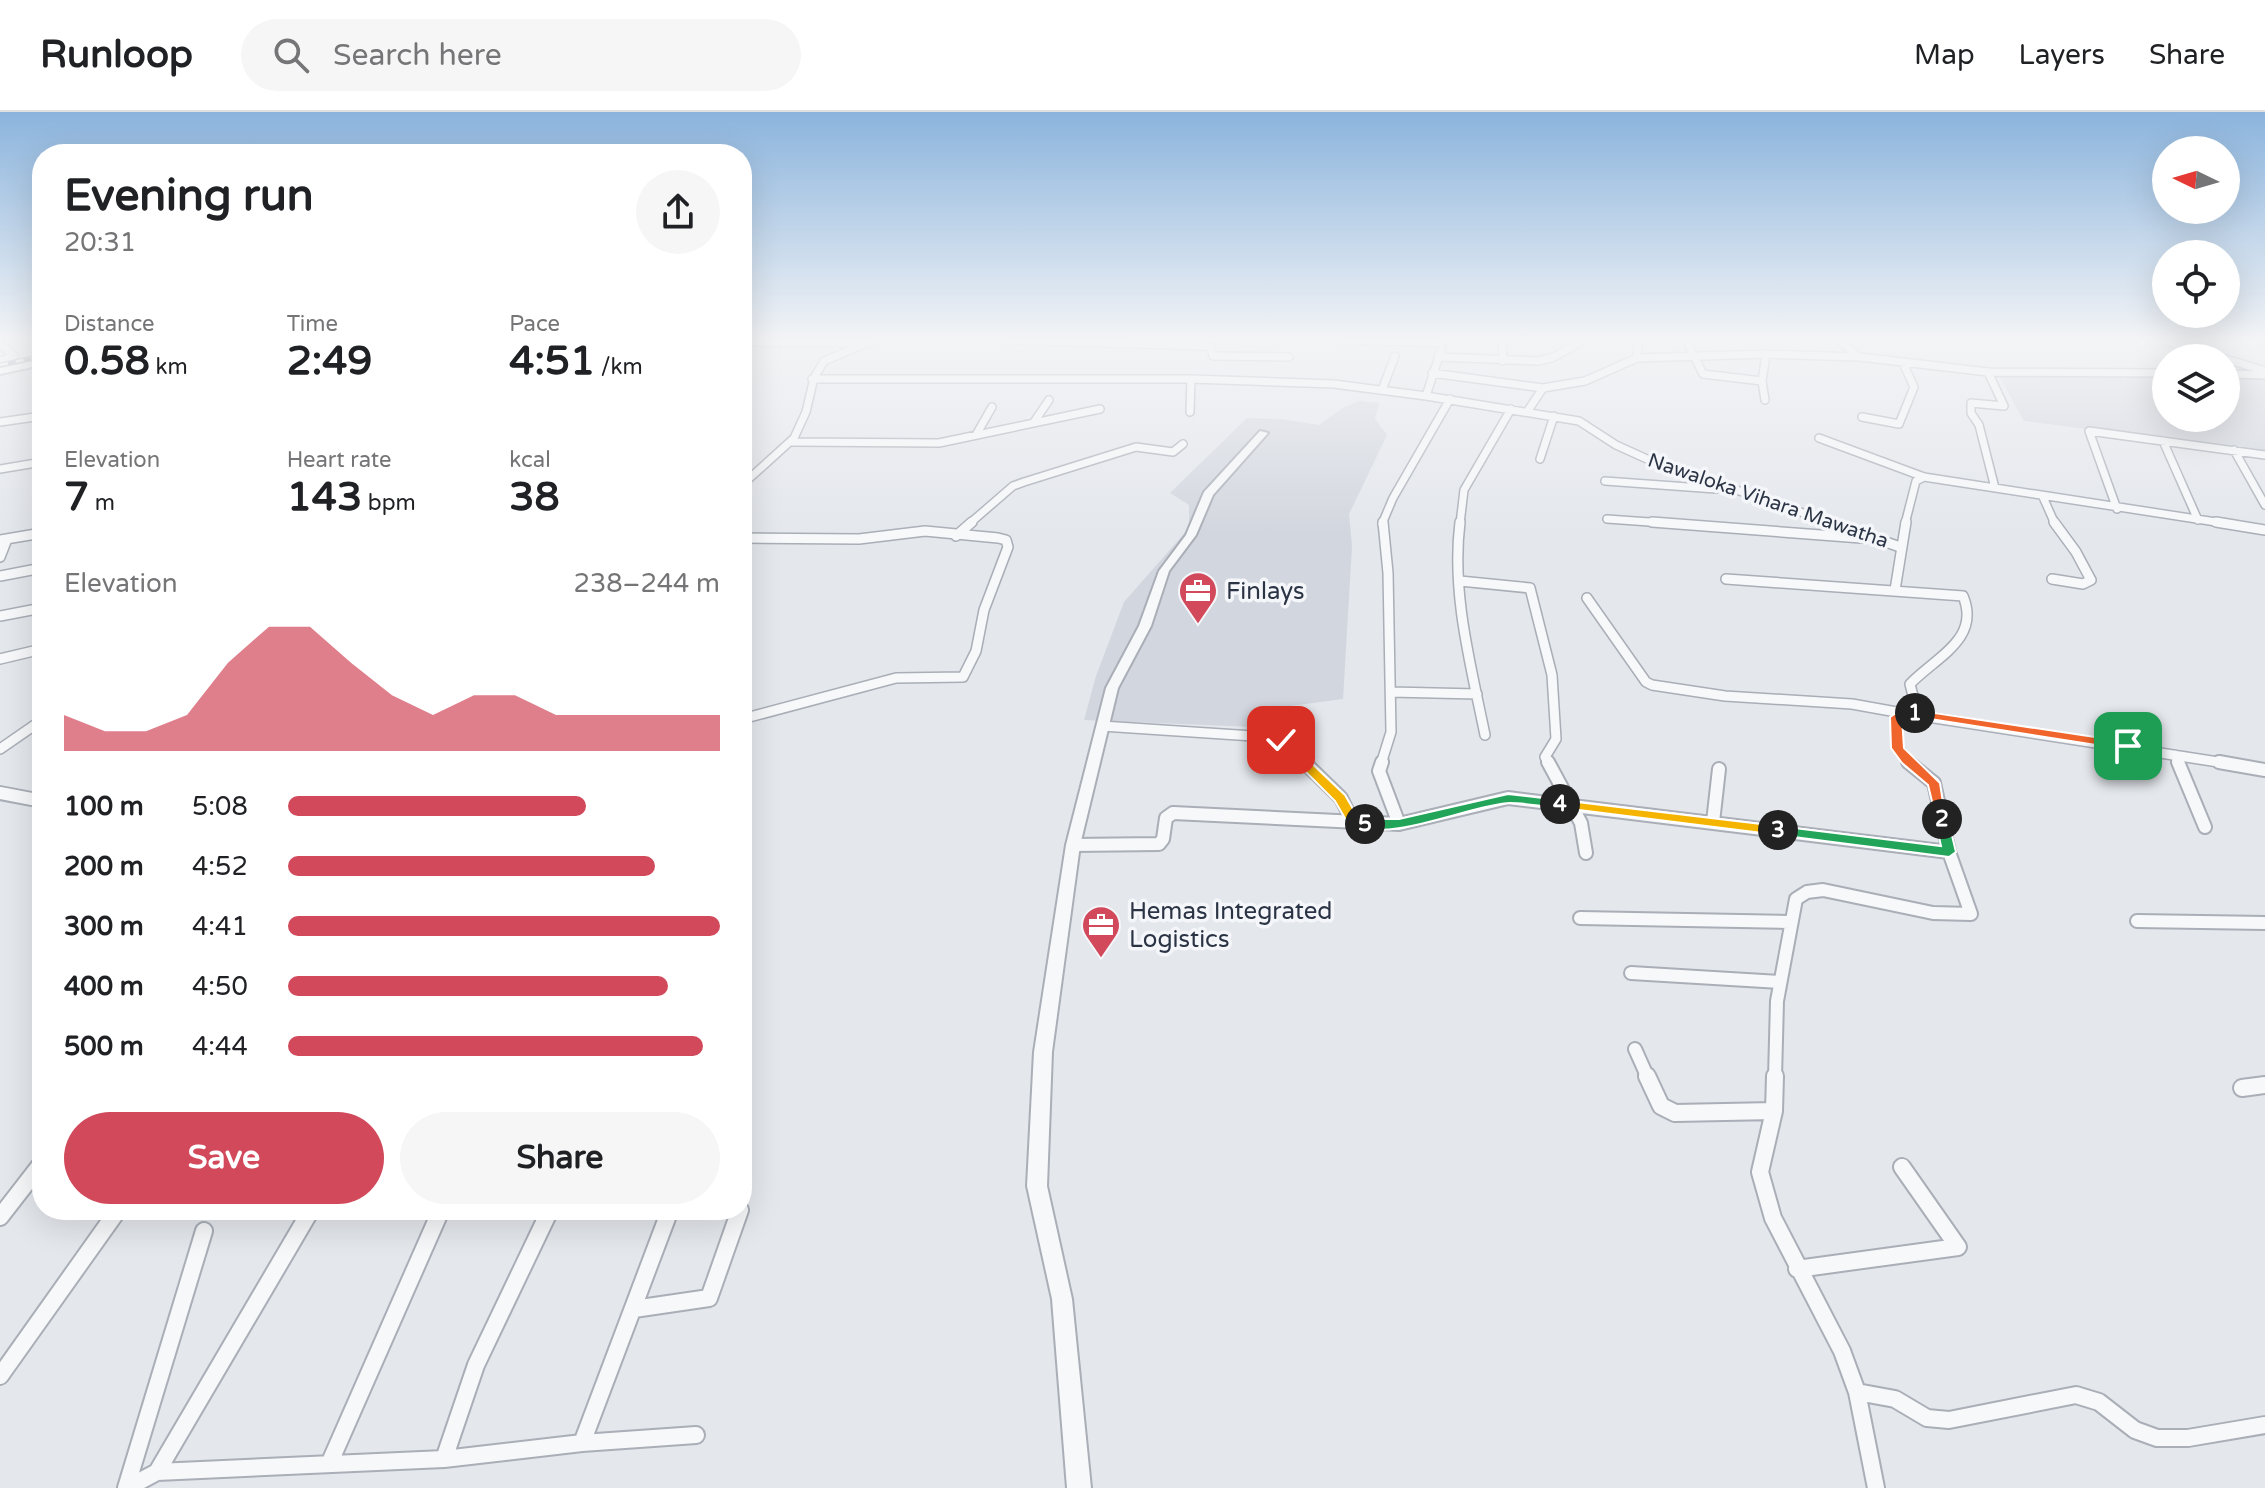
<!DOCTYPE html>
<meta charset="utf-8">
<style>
:root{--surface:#fff;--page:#f6f6f6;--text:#202124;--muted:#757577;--line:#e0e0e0;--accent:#d1495b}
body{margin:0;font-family:"Varela Round",sans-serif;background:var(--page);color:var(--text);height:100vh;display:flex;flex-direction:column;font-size:30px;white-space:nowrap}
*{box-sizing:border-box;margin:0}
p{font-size:26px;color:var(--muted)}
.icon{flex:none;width:44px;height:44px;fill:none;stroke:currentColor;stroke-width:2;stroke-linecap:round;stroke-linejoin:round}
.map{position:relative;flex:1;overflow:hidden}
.drawer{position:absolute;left:32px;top:32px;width:720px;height:1076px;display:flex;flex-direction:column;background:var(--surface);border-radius:32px;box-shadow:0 8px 32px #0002}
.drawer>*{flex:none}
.needle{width:52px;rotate:275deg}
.buttons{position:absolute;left:2152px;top:24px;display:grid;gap:16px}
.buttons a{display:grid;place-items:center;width:88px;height:88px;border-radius:50%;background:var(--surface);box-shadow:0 8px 32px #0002;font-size:40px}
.pin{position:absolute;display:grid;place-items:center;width:68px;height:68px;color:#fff;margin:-34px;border-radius:16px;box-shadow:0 4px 12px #0006}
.km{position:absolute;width:40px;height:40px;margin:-20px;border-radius:50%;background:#222;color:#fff;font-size:22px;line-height:40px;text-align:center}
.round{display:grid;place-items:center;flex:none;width:84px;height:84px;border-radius:42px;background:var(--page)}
.headline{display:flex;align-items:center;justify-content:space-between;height:136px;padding:0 32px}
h1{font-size:44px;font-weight:700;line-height:60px}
.metrics{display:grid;grid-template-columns:repeat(3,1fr);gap:12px;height:136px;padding:8px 32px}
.metrics div{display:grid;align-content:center}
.metrics b{font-size:40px;font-weight:700}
.metrics small{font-size:22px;font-weight:400}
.metrics p{font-size:22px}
.chart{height:224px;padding:16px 32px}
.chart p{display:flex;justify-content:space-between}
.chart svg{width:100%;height:144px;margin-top:8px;fill:var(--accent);opacity:.7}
.cta{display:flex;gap:16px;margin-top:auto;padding:16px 32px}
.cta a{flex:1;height:92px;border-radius:48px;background:var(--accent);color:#fff;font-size:32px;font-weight:700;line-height:92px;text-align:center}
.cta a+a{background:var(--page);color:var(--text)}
ul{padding:0 32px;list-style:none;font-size:26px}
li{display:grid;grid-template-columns:128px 96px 1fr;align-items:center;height:60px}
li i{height:20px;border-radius:10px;background:var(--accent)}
header{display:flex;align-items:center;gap:48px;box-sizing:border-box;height:112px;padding:0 40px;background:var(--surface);border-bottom:2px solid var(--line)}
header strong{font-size:38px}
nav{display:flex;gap:44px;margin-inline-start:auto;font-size:28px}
.search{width:560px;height:72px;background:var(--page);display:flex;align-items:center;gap:20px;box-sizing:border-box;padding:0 28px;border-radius:44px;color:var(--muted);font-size:30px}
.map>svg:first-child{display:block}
</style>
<header>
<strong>Runloop</strong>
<div class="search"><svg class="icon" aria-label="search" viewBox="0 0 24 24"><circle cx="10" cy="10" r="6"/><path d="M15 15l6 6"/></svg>Search here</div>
<nav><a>Map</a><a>Layers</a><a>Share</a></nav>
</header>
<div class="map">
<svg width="2265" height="1376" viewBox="0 0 2265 1376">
<rect width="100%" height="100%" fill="#e4e7ec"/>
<!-- built -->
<path fill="#d2d6de" d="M1999 264H2166V306H2226V265L2265 266V340L2024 309Z
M1359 289 1379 291 1375 307 1387 323 1349 402 1352 434 1343 587 1290 594 1276 616 1084 608 1096 564 1124 490 1189 416V393L1170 381 1247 306 1281 307 1319 313 1341 297Z"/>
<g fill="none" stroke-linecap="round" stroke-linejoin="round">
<!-- minor-far3 casing -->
<g stroke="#a9aeb7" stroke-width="10">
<path id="minor-far3" d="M1001 228 1206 234 1211 236 1213 244 1289 245
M1338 228 1443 231
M1502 228 1503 249
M1686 228 1703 262 1762 269
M1839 228 1856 243
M2162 228 2222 246
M742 230 863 231
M0 232 14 244 0 249
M1438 245 1539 249 1554 245 1579 231V228
M1637 246 1638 228
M2226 247 2265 259
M1988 260 2004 294
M1432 261 1543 276
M2226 262 2265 263
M812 267H1191L1334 272 1426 284 1579 309 1616 333 1647 347 1835 412
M1382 278 1395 244
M1426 284 1441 238
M1765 288 1762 269 1766 242
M1190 300 1191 267
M1527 300 1543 276 1585 269 1637 246 1766 242 1860 245 1988 260 2166 261
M1862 305 1899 312 1914 275 1903 251
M0 310 42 304
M1034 310 1049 288
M976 323 992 295
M1819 326 1924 365 2229 412
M2163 329 2198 408
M792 330 939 331 1100 297
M2234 338 2265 393
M1540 347 1554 304
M0 357 42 350
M1605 369 1716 377
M742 373 794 326 806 300 814 266 824 249 874 228
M1995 376 1979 313 1971 301V291L2004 294
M2043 385 2055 412
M2117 397 2089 319 2265 343
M1607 407 1678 412
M969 412 1013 374 1024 370 1136 335 1173 340 1183 332
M1382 412 1393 386 1450 287
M1460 412 1464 378 1511 297
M1905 412 1916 369 1924 365"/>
</g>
<!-- minor-far2 casing -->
<g stroke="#a9aeb7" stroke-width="12">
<path id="minor-far2" d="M1460 410C1451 481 1471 554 1485 623
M1652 410 1861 426
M1829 410 1900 435
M2216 410 2265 418
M956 424 972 410
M742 426 859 427 925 419 998 426 1006 428 1008 435 984 498 976 539 963 565 896 566 742 607
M0 428 42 421
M0 445 7 427
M0 464 42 456
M1726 467 1963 484C1981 527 1936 545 1910 572L1913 584 1926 603
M2052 467 2083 472 2091 468 2076 440 2054 410
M1460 469 1530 476 1552 563 1556 627 1545 645 1549 652
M1895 478 1906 410
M1587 486 1646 570 1652 573 1725 584 1852 592 1902 601
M0 504 42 496
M0 547 42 537
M1391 580 1477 582
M1102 614 1268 625 1281 628 1306 652
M0 637 42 608
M2175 643 2179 652
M1381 652 1391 620 1388 461 1383 410
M1911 652 1898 636 1896 605 1902 601 2231 652"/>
</g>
<!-- minor-far1 casing -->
<g stroke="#a9aeb7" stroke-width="16">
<path id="minor-far1" d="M1304 650 1341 686 1354 712
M1382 650 1379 659 1399 712
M1548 650 1581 711 1586 741
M2178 650 2205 715
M2219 650 2265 658
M0 681 42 689
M1713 710 1719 657
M1073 733 1159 732 1163 727 1166 706 1173 701 1399 712 1508 686 1949 740
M1580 806 1790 810
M2137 809 2265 811
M1631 861 1780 870
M1635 937 1648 966
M1775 966 1777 889 1796 787 1807 780 1823 778 1933 801 1971 802 1949 740 1934 671 1908 650"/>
</g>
<!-- minor casing -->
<g stroke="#a9aeb7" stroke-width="20">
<path id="minor" d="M1647 964 1661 994 1675 1001 1774 999
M1775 964 1774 999 1760 1060 1773 1106 1842 1239 1857 1280 1876 1376
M2242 976 2265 973
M0 1105 42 1051
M1797 1157 1958 1135 1902 1055
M634 1197 709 1186 740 1098
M0 1264 118 1098
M1857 1280 1895 1287 1927 1306 1949 1308 2076 1283 2099 1290 2135 1318 2157 1326H2188L2265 1313
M582 1331 670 1098
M444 1347 476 1253 550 1098
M330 1350 441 1098
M157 1360 444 1347 582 1331 696 1323
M126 1376 204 1119
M127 1376 157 1360 311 1098"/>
</g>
<!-- tertiary casing -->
<g stroke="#a9aeb7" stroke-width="4">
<path id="tertiary" d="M1260 319 1268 321 1213 383 1196 423 1169 459 1151 514 1118 576 1080 733 1052 940 1047 1074 1072 1187 1091 1376H1067L1052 1187 1027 1074 1034 940 1066 733 1106 576 1139 514 1159 459 1186 423 1204 380Z"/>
</g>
<!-- primary casing -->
<g stroke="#a3abb8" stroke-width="4">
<path id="primary" d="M2258 228H2265V232Z
M42 247V253L0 262V256Z"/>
</g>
<!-- minor-far3 -->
<use href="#minor-far3" stroke="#f7f8fa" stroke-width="7"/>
<!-- minor-far2 -->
<use href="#minor-far2" stroke="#f7f8fa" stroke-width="9"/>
<!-- minor-far1 -->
<use href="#minor-far1" stroke="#f7f8fa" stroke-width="12"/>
<!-- minor -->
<use href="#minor" stroke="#f7f8fa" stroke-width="16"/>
<!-- tertiary -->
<use href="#tertiary" fill="#f7f8fa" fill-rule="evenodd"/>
<!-- primary -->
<use href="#primary" fill="#fff" fill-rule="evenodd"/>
<!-- rail casing -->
<g stroke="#7d8696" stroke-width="5">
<path id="rail" d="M0 253 42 244"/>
</g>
<!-- rail -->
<use href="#rail" stroke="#f4f6f9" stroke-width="3" stroke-dasharray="8" stroke-linecap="butt"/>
</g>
<!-- sky -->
<linearGradient id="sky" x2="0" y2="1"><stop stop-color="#8bb4dd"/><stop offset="0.54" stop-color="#f3f4f6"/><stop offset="1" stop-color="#f3f4f6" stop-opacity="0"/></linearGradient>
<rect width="2265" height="421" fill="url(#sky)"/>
<!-- split-1 -->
<path fill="#f0652b" stroke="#fff" stroke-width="2" d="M1915 598 2128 630 2135 634 2128 638 1911 604V599Z"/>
<!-- split-2 -->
<path fill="#f0652b" stroke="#fff" stroke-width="2" d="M1902 597 1921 601 1902 606 1904 636 1940 671 1946 710H1937L1928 673 1902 651 1891 636 1890 605Z"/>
<!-- split-3 -->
<path fill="#22a559" stroke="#fff" stroke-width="2" d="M1942 702 1948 707 1956 740 1949 745 1778 723 1771 718 1778 714 1941 734 1935 707Z"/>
<!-- split-4 -->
<path fill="#f5b400" stroke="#fff" stroke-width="2" d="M1560 688 1778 714 1784 718 1778 723 1555 695V689Z"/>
<!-- split-5 -->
<path fill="#22a559" stroke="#fff" stroke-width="2" d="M1508 682 1560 688 1566 692 1560 696C1543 695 1526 691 1510 691 1477 691 1383 733 1358 712L1365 707H1399Z"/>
<!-- split-6 -->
<path fill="#f5b400" stroke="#fff" stroke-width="2" d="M1277 626H1285L1345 683 1359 707 1369 709V715H1350L1335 689 1277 631Z"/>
<!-- icons -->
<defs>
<g id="office-pin" transform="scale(2)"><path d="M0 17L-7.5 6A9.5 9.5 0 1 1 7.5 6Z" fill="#d1495b" stroke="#f4f6f9"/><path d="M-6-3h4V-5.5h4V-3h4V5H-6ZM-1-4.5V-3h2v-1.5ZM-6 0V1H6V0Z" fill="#fff"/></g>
</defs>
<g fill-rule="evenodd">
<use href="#office-pin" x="1198" y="479"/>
<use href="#office-pin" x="1101" y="813"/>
</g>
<g text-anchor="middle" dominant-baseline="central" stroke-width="7" stroke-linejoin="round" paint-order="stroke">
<!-- far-street labels -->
<g font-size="20" fill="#2b3445" stroke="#f4f6f9">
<text transform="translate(1768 389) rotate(19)">Nawaloka Vihara Mawatha</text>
</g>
<!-- poi labels -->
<g font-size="24" fill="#2b3445" stroke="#f4f6f9" text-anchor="start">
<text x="1226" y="479">Finlays</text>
<text x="1129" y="799">Hemas Integrated<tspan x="1129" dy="28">Logistics</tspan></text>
</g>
</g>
</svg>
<div class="buttons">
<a><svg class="needle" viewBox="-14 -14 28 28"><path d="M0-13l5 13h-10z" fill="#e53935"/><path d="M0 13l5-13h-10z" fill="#757577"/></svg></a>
<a><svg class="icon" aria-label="locate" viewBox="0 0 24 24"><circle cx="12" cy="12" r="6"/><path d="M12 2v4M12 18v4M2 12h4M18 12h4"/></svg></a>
<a><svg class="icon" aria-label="layers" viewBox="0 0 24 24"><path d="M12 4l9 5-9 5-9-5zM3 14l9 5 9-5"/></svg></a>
</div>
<div class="pin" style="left:2128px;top:634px;background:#1e9e55"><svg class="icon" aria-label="arrive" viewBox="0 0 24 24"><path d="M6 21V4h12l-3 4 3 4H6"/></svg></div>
<div class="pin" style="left:1281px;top:628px;background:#d93025"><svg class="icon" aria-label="check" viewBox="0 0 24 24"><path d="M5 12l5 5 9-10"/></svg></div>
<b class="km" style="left:1915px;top:601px">1</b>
<b class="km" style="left:1942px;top:707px">2</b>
<b class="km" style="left:1778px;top:718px">3</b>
<b class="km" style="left:1560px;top:692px">4</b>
<b class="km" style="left:1365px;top:712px">5</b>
<section class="drawer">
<div class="headline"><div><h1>Evening run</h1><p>20:31</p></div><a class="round"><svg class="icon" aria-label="share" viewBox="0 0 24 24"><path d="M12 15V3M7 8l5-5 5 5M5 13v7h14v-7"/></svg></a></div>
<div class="metrics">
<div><p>Distance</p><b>0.58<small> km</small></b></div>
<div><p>Time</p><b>2:49</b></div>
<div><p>Pace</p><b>4:51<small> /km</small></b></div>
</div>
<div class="metrics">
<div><p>Elevation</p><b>7<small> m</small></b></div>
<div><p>Heart rate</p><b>143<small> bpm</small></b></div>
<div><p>kcal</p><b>38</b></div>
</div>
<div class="chart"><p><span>Elevation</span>238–244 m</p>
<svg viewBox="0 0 160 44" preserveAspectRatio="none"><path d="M0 44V33L10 38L20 38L30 33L40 17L50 6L60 6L70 17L80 27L90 33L100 27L110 27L120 33L130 33L140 33L150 33L160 33V44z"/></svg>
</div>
<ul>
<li><b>100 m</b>5:08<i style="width:69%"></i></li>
<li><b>200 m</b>4:52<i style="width:85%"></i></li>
<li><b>300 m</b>4:41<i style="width:100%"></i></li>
<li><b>400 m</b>4:50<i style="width:88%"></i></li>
<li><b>500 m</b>4:44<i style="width:96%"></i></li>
</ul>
<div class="cta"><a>Save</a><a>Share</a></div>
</section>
</div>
